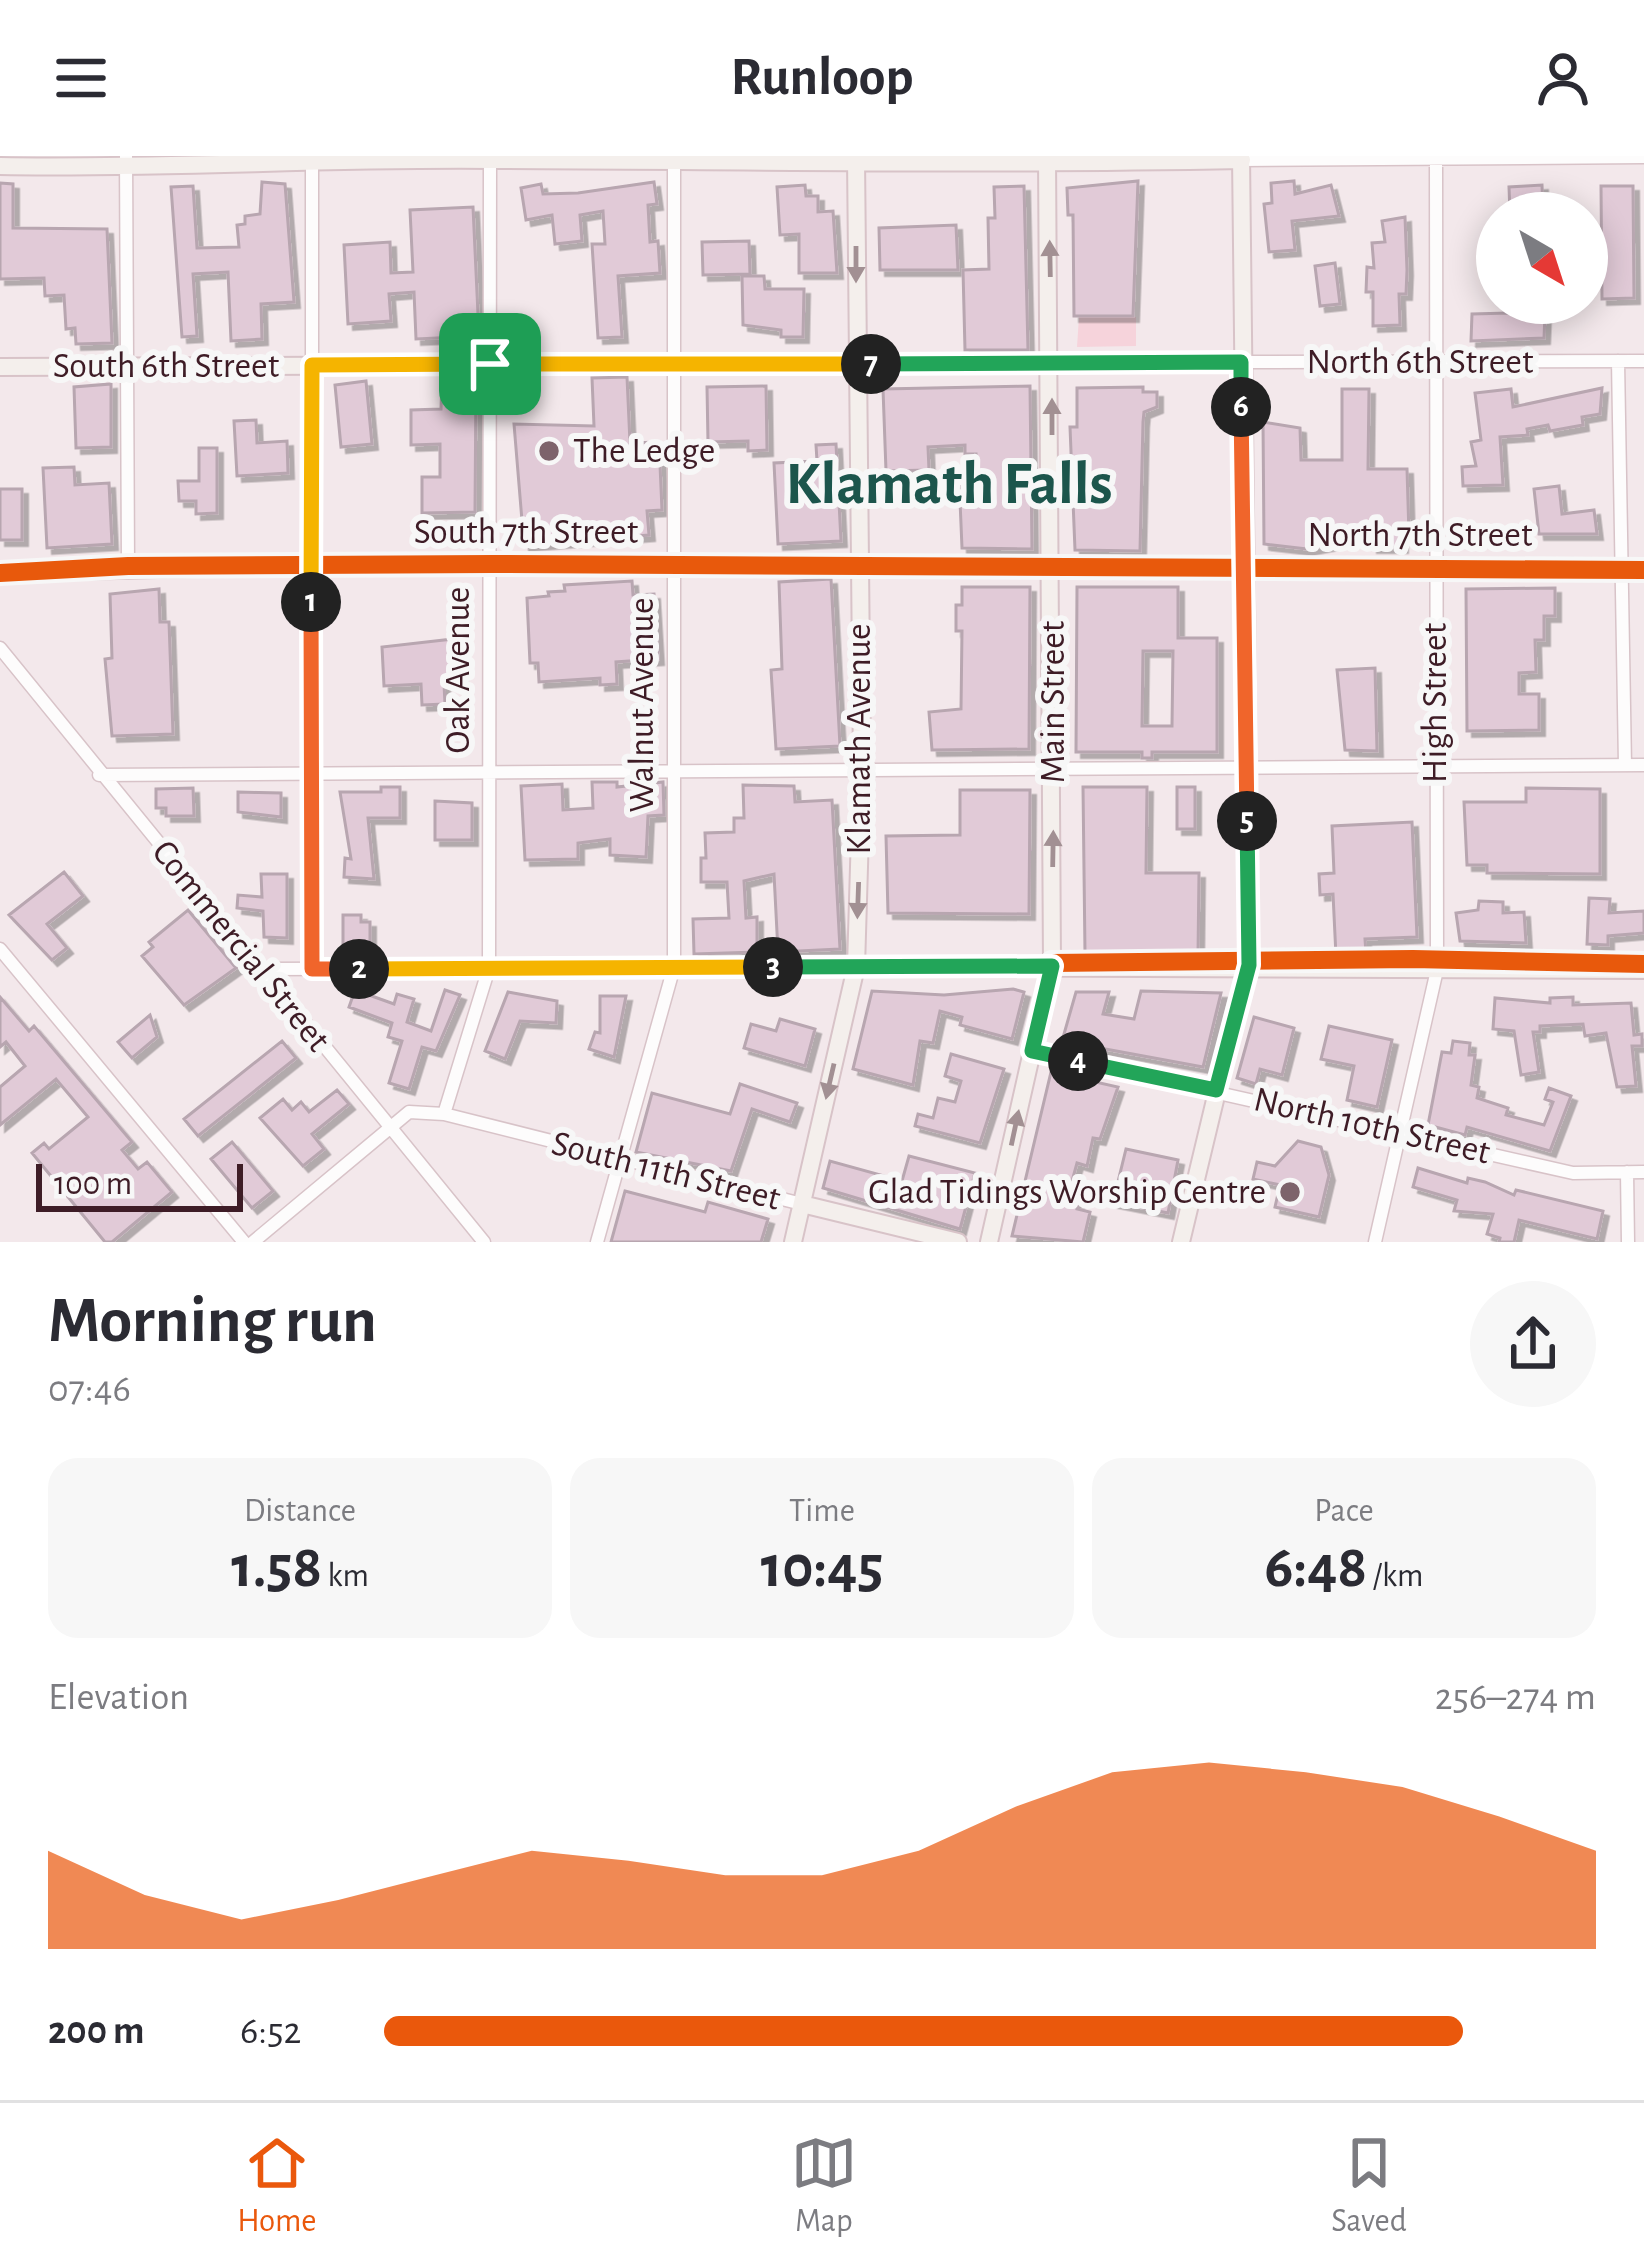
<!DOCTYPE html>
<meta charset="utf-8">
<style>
:root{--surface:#fff;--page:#f7f7f7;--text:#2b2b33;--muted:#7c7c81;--line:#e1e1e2;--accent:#ea580c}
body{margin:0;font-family:"Alegreya Sans",sans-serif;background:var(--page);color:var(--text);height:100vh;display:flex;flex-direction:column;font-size:45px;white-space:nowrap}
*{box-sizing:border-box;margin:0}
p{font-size:39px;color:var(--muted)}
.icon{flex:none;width:66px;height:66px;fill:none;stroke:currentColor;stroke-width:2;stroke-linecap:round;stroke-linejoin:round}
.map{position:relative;height:1086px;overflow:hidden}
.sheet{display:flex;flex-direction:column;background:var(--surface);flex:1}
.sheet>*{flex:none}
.needle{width:78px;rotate:141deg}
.controls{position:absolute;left:1476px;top:36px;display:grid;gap:24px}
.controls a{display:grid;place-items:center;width:132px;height:132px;border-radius:50%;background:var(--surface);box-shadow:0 6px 30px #0003;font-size:60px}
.scale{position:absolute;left:36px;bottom:30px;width:207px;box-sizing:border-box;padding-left:12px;border:6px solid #3e1c26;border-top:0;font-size:33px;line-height:42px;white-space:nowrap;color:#3e1c26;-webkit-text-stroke:9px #f7f7f7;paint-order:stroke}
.pin{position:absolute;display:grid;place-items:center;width:102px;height:102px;color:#fff;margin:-51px;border-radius:24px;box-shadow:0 6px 18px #0006}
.km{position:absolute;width:60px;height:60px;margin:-30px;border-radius:50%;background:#222;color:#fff;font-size:33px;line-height:60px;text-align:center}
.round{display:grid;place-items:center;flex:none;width:126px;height:126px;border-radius:63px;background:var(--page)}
.head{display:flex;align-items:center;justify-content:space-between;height:204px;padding:0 48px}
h1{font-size:66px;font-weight:700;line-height:90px}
.metrics{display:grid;grid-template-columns:repeat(3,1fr);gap:18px;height:204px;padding:12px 48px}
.metrics div{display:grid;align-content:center;border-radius:30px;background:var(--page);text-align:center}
.metrics b{font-size:60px;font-weight:700}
.metrics small{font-size:33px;font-weight:400}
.metrics p{font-size:33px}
.chart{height:336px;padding:24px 48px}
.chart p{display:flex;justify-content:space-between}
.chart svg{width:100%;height:216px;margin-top:12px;fill:var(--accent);opacity:.7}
ul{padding:0 48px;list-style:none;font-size:39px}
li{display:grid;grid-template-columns:192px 144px 1fr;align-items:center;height:90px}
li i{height:30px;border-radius:15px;background:var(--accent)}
header{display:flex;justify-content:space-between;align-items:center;height:156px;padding:0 48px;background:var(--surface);font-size:54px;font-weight:700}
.menu{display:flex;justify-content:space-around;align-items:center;height:168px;border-top:3px solid var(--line);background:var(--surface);font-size:33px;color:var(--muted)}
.menu a{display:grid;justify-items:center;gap:6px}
.menu .on{color:var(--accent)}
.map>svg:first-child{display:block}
</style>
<header><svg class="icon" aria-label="menu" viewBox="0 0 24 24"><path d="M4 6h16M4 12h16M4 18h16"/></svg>Runloop<svg class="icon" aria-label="person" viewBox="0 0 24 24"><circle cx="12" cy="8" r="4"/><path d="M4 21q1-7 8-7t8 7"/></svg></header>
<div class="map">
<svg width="1644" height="1086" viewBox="0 0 1644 1086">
<defs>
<filter id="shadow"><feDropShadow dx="5.5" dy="5.5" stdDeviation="0" flood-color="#0004"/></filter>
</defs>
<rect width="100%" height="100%" fill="#f3e8eb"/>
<!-- green -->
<path fill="#f6d3db" d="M1079 161H1136V190L1077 191Z"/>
<!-- building -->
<path fill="#e1cad7" stroke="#b8a6b0" stroke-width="3" fill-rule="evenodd" filter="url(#shadow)" d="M1138 25 1133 160H1074L1073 59H1068L1067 32Z
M1294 25 1295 38 1331 29 1339 60 1292 65 1295 94 1269 96 1264 48 1272 47 1271 27Z
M262 26 285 28 294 146 261 148 262 183 231 185 228 116 193 118 197 180 182 181 171 31 193 30 197 92 239 91 237 69 245 68V60L260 58Z
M654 26 657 48 648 49 650 86 658 85 660 117 618 120 622 181 598 182 592 88H605L603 55 580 59 582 85 555 88 552 59 526 64 521 32 541 28 543 38 578 37Z
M0 27 13 28V72L107 73 112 187 76 188 75 172 66 173 64 139 45 140 44 122 0 123Z
M805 29 806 40H818V56L833 55 837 117H799V78L780 79 777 31Z
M1542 29 1543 57H1510L1509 31Z
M1024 30 1028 194H965L963 114 989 113 988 62H995L994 31Z
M1601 30H1633L1634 142 1602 143Z
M473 51 479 180 416 183 414 136 389 138 391 165 348 168 344 89 390 86 391 117 413 116 410 54Z
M1405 61 1407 114 1406 138H1399L1400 169 1373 170V136H1366L1367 111 1374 112 1372 87 1385 86 1382 65Z
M956 69 958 114H880L879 72Z
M749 85 750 118 703 119 702 86Z
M1335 107 1340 148 1320 150 1315 110Z
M742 120H764L765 133H804L803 181H781V174L743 169Z
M1509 157 1545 158 1544 182 1471 185 1472 158Z
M627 221 630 287 659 286 662 354 647 355 649 379 524 389 514 268 594 270 592 222Z
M442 224 476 225 475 356 422 357V321H440V288L411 289V254L441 253Z
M366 225 372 288 341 291 335 229Z
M111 228V291L76 292 74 231Z
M766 230 767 294 748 295V285L708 286 707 231Z
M1030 230 1032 393 962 392 959 321 976 320V298H965V289L928 291 929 314 886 315 883 233Z
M1143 231V236H1157V251L1144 256 1143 266 1140 395 1075 394 1070 271H1077V232Z
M1602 232 1600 258 1582 261 1583 269 1550 275 1548 269 1527 273 1528 279 1500 281 1503 329 1463 330 1462 311 1476 310 1471 286 1481 284 1475 237 1511 233 1513 251Z
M1342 233H1369L1368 313H1407L1409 379 1402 380V391H1372V379L1333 380V388L1307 393 1264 388 1263 266 1300 272 1301 304H1342Z
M256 264 257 287 287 285 288 317 237 320 234 265Z
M836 288 841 385 778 388 774 307 817 305 816 289Z
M199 292H217V357L196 358V345H179L178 325H199Z
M74 311 75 329 109 327 112 388 47 392 43 312Z
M1559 330 1562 358 1594 354 1597 378H1539L1534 333Z
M0 333H22V384H0Z
M831 423 840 590 776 593 771 514 782 513 779 426Z
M632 425 633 439 654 438 658 503 616 506 617 528 600 529V522L539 526 538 507H530L527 442 549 440 548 436 565 435 564 429Z
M962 431H1030L1029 593 932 594 929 556 961 553 962 475H956V449H962Z
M1077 431H1178V482H1217V596H1152V602H1142V596H1076ZM1143 495H1173L1172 570H1142Z
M1555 432V460H1544V484H1535L1536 516 1519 517V538H1539V574L1467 575 1466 433Z
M159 433 160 466H169L173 578 112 580 105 503 112 502 110 438Z
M453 483 455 527 444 528 445 548 422 549 421 528 384 530 382 491Z
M1375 512 1377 595 1345 594 1337 514Z
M592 626H617V631L663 626 664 659 648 660 646 701 610 699V683L578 687V703L525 704 521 630 562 628 563 654 593 652Z
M743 629 794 630 795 646 832 644 840 793 778 796 774 718 744 725 746 762 757 761V796L694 798 693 763 729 762 727 726H701V702H706L705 677 734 676V662H744Z
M381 631H400V662H368L374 723 344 721 345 702 351 703 340 636H381Z
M1083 631H1147L1146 717H1199L1198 798 1085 797Z
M1177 631H1195V673H1177Z
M193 632 194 660H166V652H156V633Z
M1526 632 1600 633V718L1487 717V709H1467L1464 646H1526Z
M960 634H1030L1029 758 888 757 886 680 960 679Z
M238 636 281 637V661L238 656Z
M435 645 472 647V684H435Z
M1412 666 1417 781 1365 783 1366 798 1336 800 1333 738 1320 739 1319 718 1334 717 1332 670Z
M64 716 83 740 47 768 67 792 52 804 9 759Z
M261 718H287V782L264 781 263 755 237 752 238 739 262 741Z
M1589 742 1610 743 1609 757 1644 755V777L1608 780V789L1587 788Z
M1479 745 1503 746V757L1524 756 1526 787 1460 785 1456 757 1478 754Z
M188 754 236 812 184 849 142 800 153 791 149 786Z
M343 759H361V766H370V790L343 791Z
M1013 833 1024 836 1012 883 960 869 962 861 940 855 933 887 920 885 913 929 853 913 872 835 944 839Z
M355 834 394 848 397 838 414 843 407 866 431 875 445 834 460 839 436 895 422 891 409 933 389 927 402 885 388 881 392 867 349 851Z
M1141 835 1221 837 1203 911 1062 885 1076 836H1109L1103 858 1134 863Z
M508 836 557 845 556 867 520 865 505 903 485 895Z
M600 840H626L614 901 589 893 595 876 600 877Z
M0 841 29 875 34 870 132 986 122 994 138 1013 147 1006 172 1036 112 1086H105L32 997 44 987 49 993 88 961 56 923 0 969V931L25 910 6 886 0 891Z
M1573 841V849L1631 847 1634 879 1642 878V890H1632L1636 930 1617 931 1606 877 1585 880 1583 868 1540 870V876H1533L1539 916 1521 919 1514 875 1493 873 1495 842 1550 847V842Z
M150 859 157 881 132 902 118 886Z
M1254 861 1294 872 1282 919 1260 913 1256 928 1237 922Z
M780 863 815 873 805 910 744 892 751 868 776 875Z
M1329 870 1392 884 1377 951 1347 944 1354 910 1321 903Z
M282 885 296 902 198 980 184 963Z
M1453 885 1470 887 1469 899H1475L1471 929 1479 931 1477 942 1508 952 1506 959 1544 969 1553 946 1545 943 1549 932 1571 940 1550 995 1467 971 1465 979 1428 969 1442 896 1451 897Z
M951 898 1004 913 980 987 915 970 918 958 933 962 938 942 955 946 961 925 945 920Z
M1051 916 1118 931 1100 983 1093 982 1087 1010 1077 1007 1071 1029 1082 1032 1077 1053 1090 1056 1083 1086 1012 1080Z
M740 928 797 947 790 966 752 953 731 1015 636 996 652 937 730 958Z
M337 934 349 948 312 978 324 993 303 1010 260 962 283 943 292 954 301 946 309 956Z
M1298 985 1321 991 1329 1019 1319 1061 1275 1051 1280 1029 1253 1023 1257 1006 1275 1010Z
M232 986 273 1035 252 1052 211 1003Z
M1126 993 1178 1004 1168 1057 1113 1046Z
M909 1000 975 1017 960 1073 823 1032 830 1005 902 1025Z
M1418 1012 1467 1027 1468 1022 1485 1026 1514 1039 1516 1034 1603 1055 1597 1083 1519 1064 1514 1086H1499L1500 1082 1487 1078 1493 1058 1454 1055 1457 1044 1413 1031Z
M625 1035 705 1056 708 1046 768 1063 761 1086H611Z"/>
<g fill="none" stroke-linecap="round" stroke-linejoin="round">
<!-- street casing -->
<g stroke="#d8c3c8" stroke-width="15">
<path id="street" d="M126 0 128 410
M1242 4 1644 1
M1618 205 1625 609
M1241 206 1644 205
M1243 412 1644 414
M0 492 484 1086
M99 619 1644 609
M0 793 244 1086
M264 813 856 811
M312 813V1
M1032 895 1573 1017 1644 1016
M444 958 802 1048
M1627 1016 1628 1086
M253 1086 409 956 444 958 489 812 490 0
M597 1086 674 811V1
M1375 1086 1437 814 1436 0"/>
</g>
<!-- secondary casing -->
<g stroke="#d8c3c8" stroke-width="20">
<path id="secondary" d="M0 10C164 13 328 2 493 4 742 5 992 9 1242 4
M0 211 1241 206
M0 417 311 409 1242 412
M856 811 1644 814
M802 1048 958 1086
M793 1086 856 811 862 611 856 1
M989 1086 1052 807 1047 0
M1181 1086 1250 798 1241 0"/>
</g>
<!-- street -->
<use href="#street" stroke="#fdfcfc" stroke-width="12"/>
<!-- secondary -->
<use href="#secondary" stroke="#f4efec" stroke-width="16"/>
<!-- cycleway casing -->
<g stroke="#f7f7f7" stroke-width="26">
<path id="cycleway" d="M0 417 128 410 492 408 1644 414
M1052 807 1413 803 1644 808"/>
</g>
<!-- cycleway -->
<use href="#cycleway" stroke="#e8590c" stroke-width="18"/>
</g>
<!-- one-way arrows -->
<defs><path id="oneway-solid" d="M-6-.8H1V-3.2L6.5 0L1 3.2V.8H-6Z" transform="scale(3)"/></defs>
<g fill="#a29093">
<use href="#oneway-solid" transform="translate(1050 103) rotate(-91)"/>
<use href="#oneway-solid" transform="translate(856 108) rotate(90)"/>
<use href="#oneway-solid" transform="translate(1052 261) rotate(-90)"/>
<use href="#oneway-solid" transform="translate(1053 693) rotate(-89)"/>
<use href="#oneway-solid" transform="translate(858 744) rotate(92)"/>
<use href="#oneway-solid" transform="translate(830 925) rotate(103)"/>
<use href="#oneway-solid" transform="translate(1015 972) rotate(-78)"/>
</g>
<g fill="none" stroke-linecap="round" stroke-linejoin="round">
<!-- split-1 casing -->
<g stroke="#fff" stroke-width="24">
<path id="split-1" d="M311 446 312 209 490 208"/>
</g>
<!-- split-2 casing -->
<g stroke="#fff" stroke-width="24">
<path id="split-2" d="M311 446 312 813H359"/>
</g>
<!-- split-3 casing -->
<g stroke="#fff" stroke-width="24">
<path id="split-3" d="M359 813 773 811"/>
</g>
<!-- split-4 casing -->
<g stroke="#fff" stroke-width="24">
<path id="split-4" d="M773 811 1052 810 1032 895 1078 905"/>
</g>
<!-- split-5 casing -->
<g stroke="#fff" stroke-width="24">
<path id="split-5" d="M1078 905 1216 934 1249 809 1247 665"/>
</g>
<!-- split-6 casing -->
<g stroke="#fff" stroke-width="24">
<path id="split-6" d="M1241 251 1247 665"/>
</g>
<!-- split-7 casing -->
<g stroke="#fff" stroke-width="24">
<path id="split-7" d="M871 208 1241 206V251"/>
</g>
<!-- split-8 casing -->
<g stroke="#fff" stroke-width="24">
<path id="split-8" d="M490 208H871"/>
</g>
<!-- split-1 -->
<use href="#split-1" stroke="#f5b400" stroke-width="15"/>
<!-- split-2 -->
<use href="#split-2" stroke="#f0652b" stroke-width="15"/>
<!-- split-3 -->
<use href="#split-3" stroke="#f5b400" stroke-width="15"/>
<!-- split-4 -->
<use href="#split-4" stroke="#22a559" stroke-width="15"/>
<!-- split-5 -->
<use href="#split-5" stroke="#22a559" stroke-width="15"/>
<!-- split-6 -->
<use href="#split-6" stroke="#f0652b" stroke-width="15"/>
<!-- split-7 -->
<use href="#split-7" stroke="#22a559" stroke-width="15"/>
<!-- split-8 -->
<use href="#split-8" stroke="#f5b400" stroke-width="15"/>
</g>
<!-- markers -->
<g fill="#7d636b" stroke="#f7f7f7" stroke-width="4.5">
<circle cx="549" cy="295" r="12"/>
<circle cx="1290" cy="1036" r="12"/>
</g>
<g text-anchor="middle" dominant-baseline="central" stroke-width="12" stroke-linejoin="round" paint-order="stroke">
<!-- street labels -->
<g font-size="36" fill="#3e1c26" stroke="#f7f7f7">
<text x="1420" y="206">North 6th Street</text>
<text x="166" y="210">South 6th Street</text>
<text x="526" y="376">South 7th Street</text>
<text x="1420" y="379">North 7th Street</text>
<text transform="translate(458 514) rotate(-90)">Oak Avenue</text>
<text transform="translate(1053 546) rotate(-90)">Main Street</text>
<text transform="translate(1435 547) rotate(-90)">High Street</text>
<text transform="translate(642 549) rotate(-90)">Walnut Avenue</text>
<text transform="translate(859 583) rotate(-90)">Klamath Avenue</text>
<text transform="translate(241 790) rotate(51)">Commercial Street</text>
<text transform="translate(1372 970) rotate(13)">North 10th Street</text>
<text transform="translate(666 1015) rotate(14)">South 11th Street</text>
</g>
<!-- poi labels -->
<g font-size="36" fill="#3e1c26" stroke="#f7f7f7" text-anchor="start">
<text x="573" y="295">The Ledge</text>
<text x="1266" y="1036" text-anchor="end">Glad Tidings Worship Centre</text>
</g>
<!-- town labels -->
<g font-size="60" font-weight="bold" fill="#1c554c" stroke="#f7f7f7">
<text x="949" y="329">Klamath Falls</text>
</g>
</g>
</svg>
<div class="controls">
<a><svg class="needle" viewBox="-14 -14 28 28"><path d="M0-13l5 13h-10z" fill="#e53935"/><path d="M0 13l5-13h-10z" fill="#7c7c81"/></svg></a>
</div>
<div class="scale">100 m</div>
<div class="pin" style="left:490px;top:208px;background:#1e9e55"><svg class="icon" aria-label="arrive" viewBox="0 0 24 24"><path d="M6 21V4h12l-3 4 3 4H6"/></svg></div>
<b class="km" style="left:311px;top:446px">1</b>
<b class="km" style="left:359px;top:813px">2</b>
<b class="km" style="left:773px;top:811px">3</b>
<b class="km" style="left:1078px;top:905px">4</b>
<b class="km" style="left:1247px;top:665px">5</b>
<b class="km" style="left:1241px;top:251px">6</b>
<b class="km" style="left:871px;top:208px">7</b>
</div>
<section class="sheet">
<div class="head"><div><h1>Morning run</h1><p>07:46</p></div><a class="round"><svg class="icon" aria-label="share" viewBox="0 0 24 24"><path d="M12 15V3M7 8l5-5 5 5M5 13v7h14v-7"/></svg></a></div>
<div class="metrics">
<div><p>Distance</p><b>1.58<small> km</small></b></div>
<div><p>Time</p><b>10:45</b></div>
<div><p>Pace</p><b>6:48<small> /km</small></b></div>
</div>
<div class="chart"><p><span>Elevation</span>256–274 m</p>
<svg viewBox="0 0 160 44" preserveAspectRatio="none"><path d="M0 44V24L10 33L20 38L30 34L40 29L50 24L60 26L70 29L80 29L90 24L100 15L110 8L120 6L130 8L140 11L150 17L160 24V44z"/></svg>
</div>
<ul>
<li><b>200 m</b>6:52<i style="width:89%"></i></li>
</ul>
</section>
<nav class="menu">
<a class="on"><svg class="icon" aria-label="home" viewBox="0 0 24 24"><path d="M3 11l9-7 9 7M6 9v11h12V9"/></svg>Home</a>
<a><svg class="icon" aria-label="map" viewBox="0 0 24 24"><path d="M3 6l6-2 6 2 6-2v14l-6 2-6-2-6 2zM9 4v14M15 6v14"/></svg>Map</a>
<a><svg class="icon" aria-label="saved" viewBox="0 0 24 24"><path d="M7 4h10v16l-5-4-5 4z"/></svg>Saved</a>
</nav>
